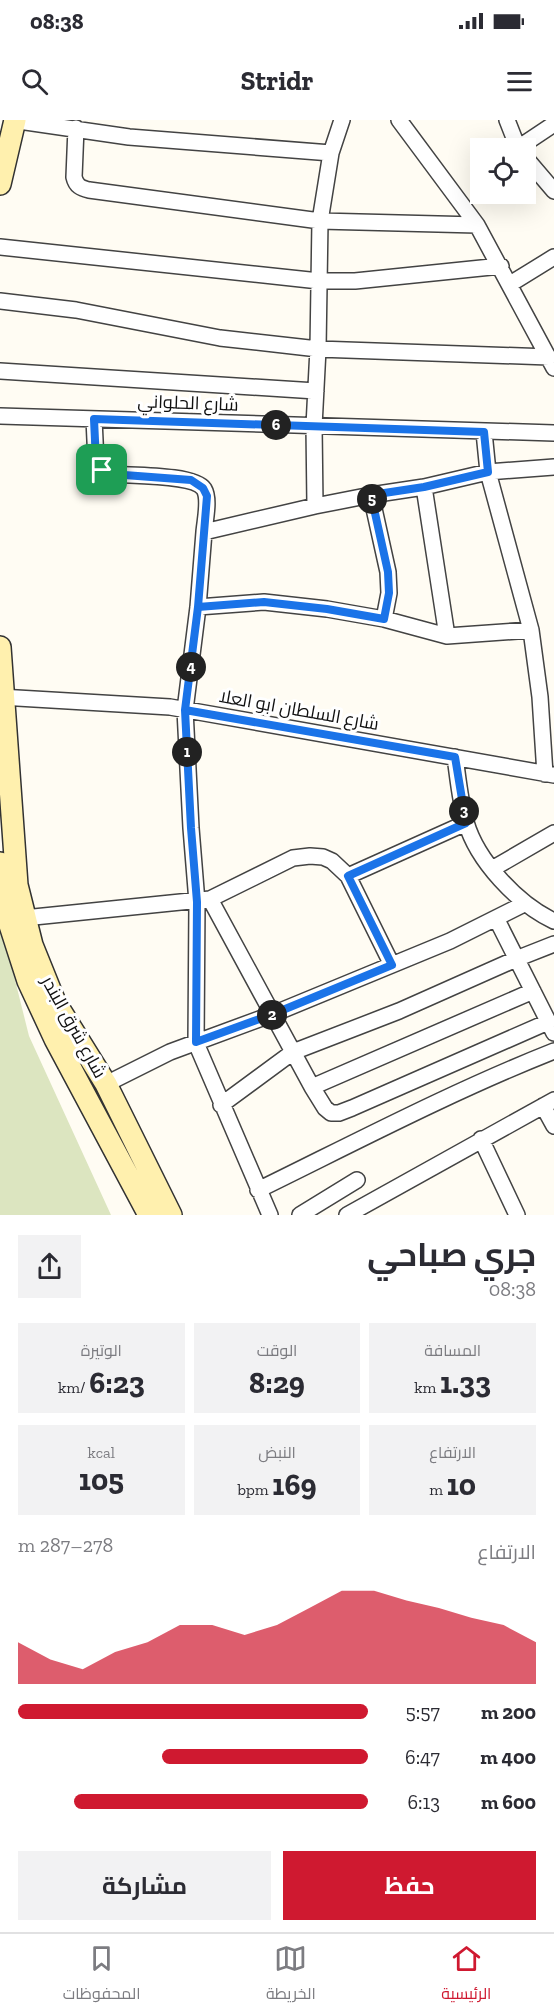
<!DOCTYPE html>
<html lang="ar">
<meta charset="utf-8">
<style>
:root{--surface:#fff;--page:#f2f2f3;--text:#2b2b33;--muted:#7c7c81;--line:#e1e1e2;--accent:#cf1930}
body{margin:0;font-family:"Zilla Slab",Cairo,serif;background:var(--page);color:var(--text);direction:rtl;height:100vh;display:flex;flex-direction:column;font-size:22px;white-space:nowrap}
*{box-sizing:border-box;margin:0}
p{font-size:20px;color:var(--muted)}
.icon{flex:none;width:33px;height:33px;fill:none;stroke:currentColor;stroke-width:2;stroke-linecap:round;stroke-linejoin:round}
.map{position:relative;height:1095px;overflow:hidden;direction:ltr}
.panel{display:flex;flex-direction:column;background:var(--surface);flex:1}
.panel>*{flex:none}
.buttons{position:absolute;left:470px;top:18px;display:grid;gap:12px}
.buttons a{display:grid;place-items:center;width:66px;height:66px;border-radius:0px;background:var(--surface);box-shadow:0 6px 24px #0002;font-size:30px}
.pin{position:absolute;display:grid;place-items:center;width:51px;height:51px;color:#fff;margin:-26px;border-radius:12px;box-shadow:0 3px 9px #0006}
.km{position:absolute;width:30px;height:30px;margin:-15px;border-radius:50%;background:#222;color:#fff;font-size:16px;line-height:30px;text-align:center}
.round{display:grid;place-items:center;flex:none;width:63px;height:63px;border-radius:0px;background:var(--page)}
.head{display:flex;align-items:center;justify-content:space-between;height:102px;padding:0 18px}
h1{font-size:33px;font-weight:700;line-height:45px}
.stats{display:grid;grid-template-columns:repeat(3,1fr);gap:9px;height:102px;padding:6px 18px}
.stats div{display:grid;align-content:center;border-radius:0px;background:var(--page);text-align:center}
.stats b{font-size:30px;font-weight:700}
.stats small{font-size:16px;font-weight:400}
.stats p{font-size:16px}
.chart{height:168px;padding:12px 18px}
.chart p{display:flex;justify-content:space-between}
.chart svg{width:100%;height:108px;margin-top:6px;fill:var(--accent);opacity:.7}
.action{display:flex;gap:12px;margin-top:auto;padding:12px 18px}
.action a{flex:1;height:69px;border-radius:0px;background:var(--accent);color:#fff;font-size:24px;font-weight:700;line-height:69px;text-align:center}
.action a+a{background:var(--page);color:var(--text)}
ul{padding:0 18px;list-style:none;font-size:20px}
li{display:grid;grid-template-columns:96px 72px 1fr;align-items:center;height:45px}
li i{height:15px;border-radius:8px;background:var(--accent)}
.status{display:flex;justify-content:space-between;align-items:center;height:42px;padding:0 30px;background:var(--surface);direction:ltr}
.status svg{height:16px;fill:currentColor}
header{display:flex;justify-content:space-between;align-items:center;height:78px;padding:0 18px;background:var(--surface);font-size:27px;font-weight:700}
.menu{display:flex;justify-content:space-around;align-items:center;height:84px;border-top:2px solid var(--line);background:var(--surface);font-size:16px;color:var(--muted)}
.menu a{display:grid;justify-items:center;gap:3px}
.menu .selected{color:var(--accent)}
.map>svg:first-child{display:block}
</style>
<div class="status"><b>08:38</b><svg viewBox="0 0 49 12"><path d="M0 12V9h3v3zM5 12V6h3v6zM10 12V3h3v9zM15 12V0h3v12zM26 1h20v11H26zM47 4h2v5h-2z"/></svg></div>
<header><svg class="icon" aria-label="menu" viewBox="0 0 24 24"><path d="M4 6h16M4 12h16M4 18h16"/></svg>Stridr<svg class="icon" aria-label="search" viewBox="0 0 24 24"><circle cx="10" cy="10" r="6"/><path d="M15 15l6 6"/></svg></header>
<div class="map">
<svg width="554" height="1095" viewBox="0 0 554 1095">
<rect width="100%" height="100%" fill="#fffcf3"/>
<!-- cemetery -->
<path fill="#dce5c0" d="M0 800 29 916 111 1095H0Z"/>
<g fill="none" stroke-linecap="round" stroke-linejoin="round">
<!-- street casing -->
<g stroke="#434343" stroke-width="18">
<path id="street" d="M12 0 129 17 331 33
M399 0 477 105 554 248
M507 0 518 28
M76 8 74 57C76 66 81 68 89 70L320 101 477 105
M518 28 554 4
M525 37 554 71
M0 127 319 161H355L501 146
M510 164 554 137
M0 181 76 190 220 218 318 229 549 237
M0 251 316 271
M0 296 554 313
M94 299 96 342 102 350 111 354C130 356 194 354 204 369 210 379 205 400 204 412
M484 312 488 352 531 510 540 577 545 654
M424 367 447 516
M371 375 388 452 389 473 384 499
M315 386 314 306 318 229 320 101 331 33 342 0
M198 487 264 482 327 489 384 499 447 516 531 510
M0 577 170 587 554 655
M455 637C458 658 460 681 466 702 477 741 518 784 554 801
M492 749 554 713
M348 756 466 703
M210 779 312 967 325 988 331 993H339L352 988 548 902
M24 798 210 779 293 738 310 736 323 737 332 741 348 756 392 845
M496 798 554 913
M106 964 170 932 273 894 450 821 524 784
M312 967 533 871
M221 985 293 932 399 891 516 839 554 824
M543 986 554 1006
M481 1019 517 1095
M258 1070C356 1022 453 971 554 931
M270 1095 196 923 197 782 191 708 185 590 198 487 204 412 315 386 371 375 424 367 488 352 554 347
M300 1095 357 1060
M347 1095 554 980"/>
</g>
<!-- secondary casing -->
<g stroke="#323232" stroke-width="24">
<path id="secondary" d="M0 64 15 0
M0 527 17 765 32 825 55 882 106 964 171 1095
M0 743 8 799 28 861 55 919 149 1095"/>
</g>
<!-- street -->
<use href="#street" stroke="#fff" stroke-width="15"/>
<!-- secondary -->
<use href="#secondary" stroke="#fff0ae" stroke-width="21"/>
</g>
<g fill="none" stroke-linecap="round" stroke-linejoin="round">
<!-- route casing -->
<g stroke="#fff" stroke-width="12">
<path id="route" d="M102 350 111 354 191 360 203 368 207 376 198 487 185 590 191 708 197 782 196 922 273 894 392 845 348 756 466 703 455 637 185 590 198 487 264 482 327 489 384 499 389 473 388 452 371 375 424 367 488 352 484 312 94 299 96 342 102 350"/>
</g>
<!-- route -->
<use href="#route" stroke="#1a73e8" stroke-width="8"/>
</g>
<g text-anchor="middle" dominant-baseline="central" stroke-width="6" stroke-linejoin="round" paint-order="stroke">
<!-- street labels -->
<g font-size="18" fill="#101010" stroke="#fff">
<text transform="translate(188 283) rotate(2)">شارع الحلواني</text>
<text transform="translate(299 590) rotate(10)">شارع السلطان ابو العلا</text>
<text transform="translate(74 907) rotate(61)">شارع شرق البندر</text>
</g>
</g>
</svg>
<div class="buttons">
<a><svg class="icon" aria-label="locate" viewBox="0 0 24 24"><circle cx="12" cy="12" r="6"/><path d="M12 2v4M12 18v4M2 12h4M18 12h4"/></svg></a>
</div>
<div class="pin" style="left:102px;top:350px;background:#1e9e55"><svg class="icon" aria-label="arrive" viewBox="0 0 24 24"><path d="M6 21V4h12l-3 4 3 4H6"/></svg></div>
<b class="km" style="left:187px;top:632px">1</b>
<b class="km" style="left:272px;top:895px">2</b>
<b class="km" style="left:464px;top:691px">3</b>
<b class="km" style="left:191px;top:547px">4</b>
<b class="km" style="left:372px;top:379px">5</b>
<b class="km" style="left:276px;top:305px">6</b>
</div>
<section class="panel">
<div class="head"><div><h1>جري صباحي</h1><p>08:38</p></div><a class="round"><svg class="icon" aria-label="share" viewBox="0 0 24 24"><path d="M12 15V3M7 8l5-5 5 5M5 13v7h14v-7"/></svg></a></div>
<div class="stats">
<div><p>المسافة</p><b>1.33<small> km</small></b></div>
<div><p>الوقت</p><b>8:29</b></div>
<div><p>الوتيرة</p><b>6:23<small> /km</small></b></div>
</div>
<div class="stats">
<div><p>الارتفاع</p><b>10<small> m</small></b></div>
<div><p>النبض</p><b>169<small> bpm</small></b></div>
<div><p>kcal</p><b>105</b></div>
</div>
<div class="chart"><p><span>الارتفاع</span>278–287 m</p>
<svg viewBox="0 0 160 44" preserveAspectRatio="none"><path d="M0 44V27L10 34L20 38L30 31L40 27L50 20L60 20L70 24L80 20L90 13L100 6L110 6L120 10L130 13L140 17L150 20L160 27V44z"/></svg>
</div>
<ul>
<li><b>200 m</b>5:57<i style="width:100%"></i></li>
<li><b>400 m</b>6:47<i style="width:59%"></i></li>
<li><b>600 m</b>6:13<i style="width:84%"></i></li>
</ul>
<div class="action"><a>حفظ</a><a>مشاركة</a></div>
</section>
<nav class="menu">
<a class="selected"><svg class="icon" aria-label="home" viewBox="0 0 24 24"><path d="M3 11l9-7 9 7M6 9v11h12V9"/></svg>الرئيسية</a>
<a><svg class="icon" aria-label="map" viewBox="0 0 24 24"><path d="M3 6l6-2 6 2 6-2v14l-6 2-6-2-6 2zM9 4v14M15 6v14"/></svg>الخريطة</a>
<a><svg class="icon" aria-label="saved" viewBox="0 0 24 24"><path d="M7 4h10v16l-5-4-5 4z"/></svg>المحفوظات</a>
</nav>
